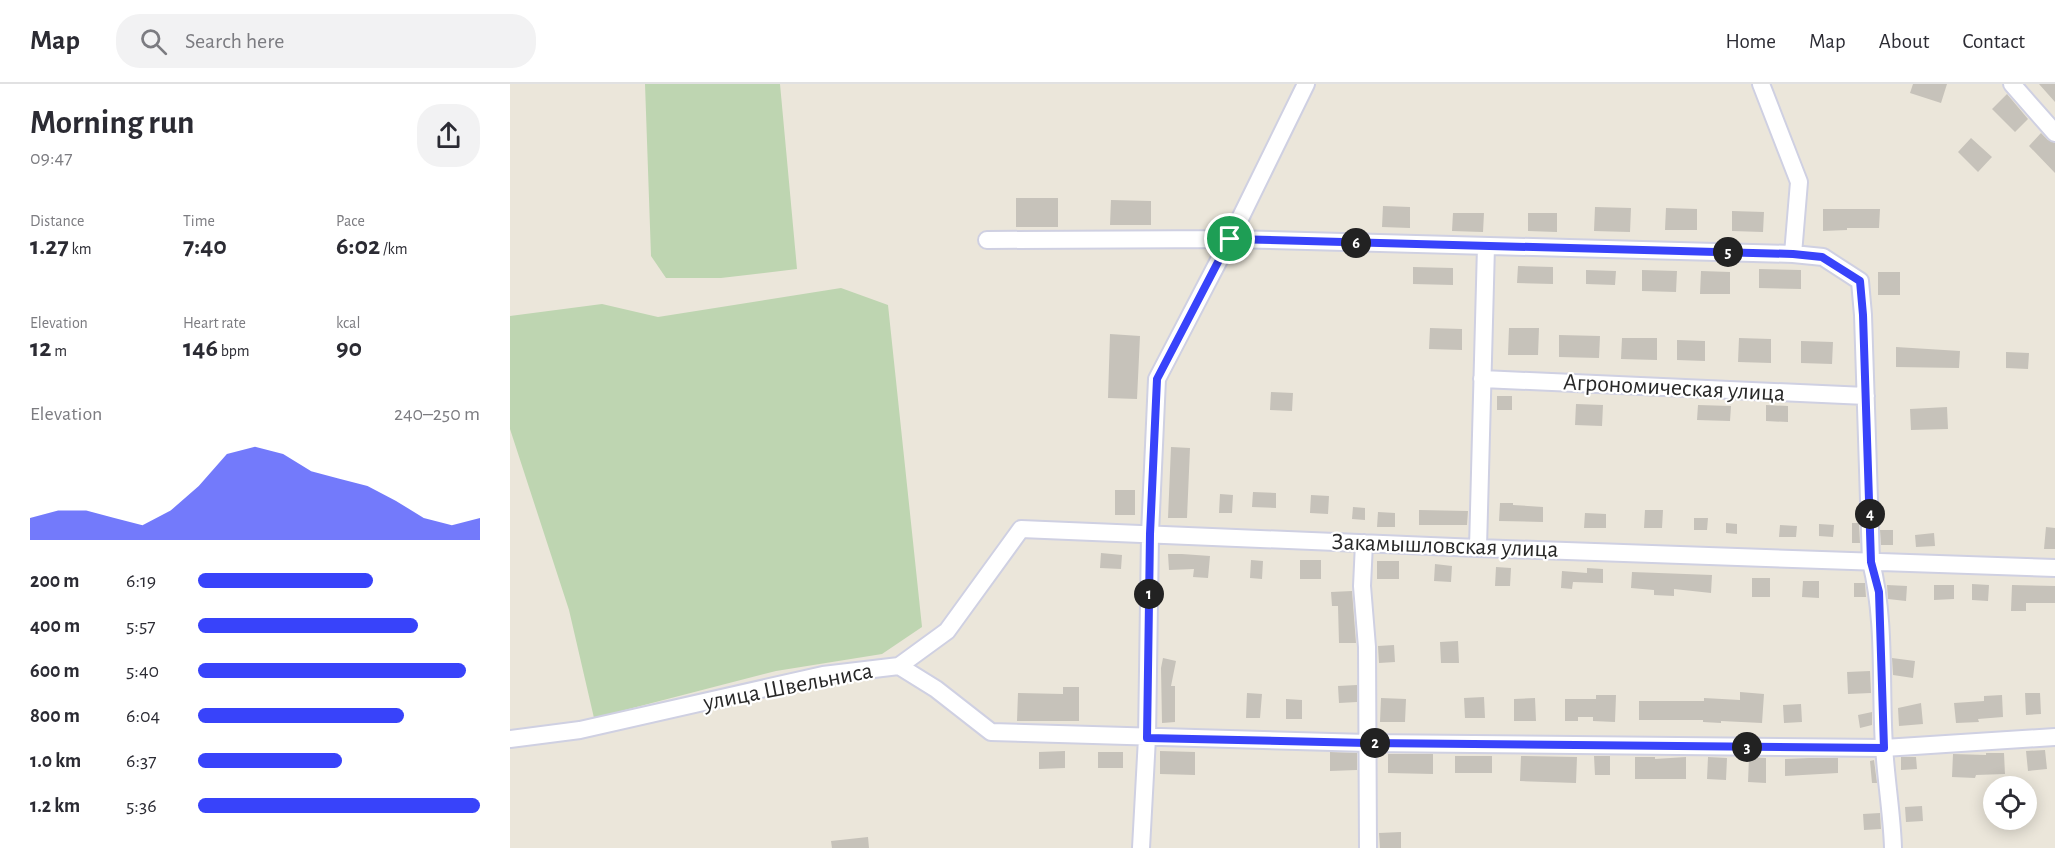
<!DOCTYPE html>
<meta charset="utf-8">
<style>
:root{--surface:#fff;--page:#f2f2f3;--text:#2b2b33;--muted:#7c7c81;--line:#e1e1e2;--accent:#3843fa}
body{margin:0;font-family:"Alegreya Sans",sans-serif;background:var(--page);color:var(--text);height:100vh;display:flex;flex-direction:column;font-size:22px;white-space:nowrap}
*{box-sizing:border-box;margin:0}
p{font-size:20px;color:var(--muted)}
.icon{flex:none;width:33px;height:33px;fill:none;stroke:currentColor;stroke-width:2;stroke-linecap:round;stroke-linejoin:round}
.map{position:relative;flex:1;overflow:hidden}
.details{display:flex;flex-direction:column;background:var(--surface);width:510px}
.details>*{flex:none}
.tools{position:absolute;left:1473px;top:692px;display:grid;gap:12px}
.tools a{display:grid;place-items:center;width:54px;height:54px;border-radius:50%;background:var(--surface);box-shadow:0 3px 15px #0003;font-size:30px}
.pin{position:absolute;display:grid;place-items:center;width:51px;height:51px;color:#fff;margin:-26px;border:3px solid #fff;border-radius:50%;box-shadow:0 2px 6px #0007}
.km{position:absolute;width:30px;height:30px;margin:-15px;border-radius:50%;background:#222;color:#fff;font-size:16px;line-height:30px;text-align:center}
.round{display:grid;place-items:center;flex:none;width:63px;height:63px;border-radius:24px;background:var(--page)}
.head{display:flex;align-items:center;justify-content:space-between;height:102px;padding:0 30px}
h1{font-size:33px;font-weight:700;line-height:45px}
.metrics{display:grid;grid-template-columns:repeat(3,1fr);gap:9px;height:102px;padding:6px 30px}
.metrics div{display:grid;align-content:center}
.metrics b{font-size:26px;font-weight:700}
.metrics small{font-size:16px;font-weight:400}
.metrics p{font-size:16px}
.chart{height:168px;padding:12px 30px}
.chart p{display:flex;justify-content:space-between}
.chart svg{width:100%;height:108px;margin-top:6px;fill:var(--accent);opacity:.7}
ul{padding:0 30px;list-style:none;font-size:20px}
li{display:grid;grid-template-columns:96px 72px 1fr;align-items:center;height:45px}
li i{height:15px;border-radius:8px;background:var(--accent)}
header{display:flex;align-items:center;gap:36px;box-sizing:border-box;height:84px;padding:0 30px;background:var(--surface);border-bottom:2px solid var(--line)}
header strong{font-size:28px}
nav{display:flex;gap:33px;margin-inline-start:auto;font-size:21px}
.search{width:420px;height:54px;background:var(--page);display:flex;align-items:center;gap:15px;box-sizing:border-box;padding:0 21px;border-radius:24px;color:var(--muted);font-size:22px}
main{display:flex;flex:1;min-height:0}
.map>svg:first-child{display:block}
</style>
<header>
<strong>Map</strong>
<div class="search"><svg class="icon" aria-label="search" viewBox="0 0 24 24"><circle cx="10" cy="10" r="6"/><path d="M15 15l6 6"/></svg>Search here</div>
<nav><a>Home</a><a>Map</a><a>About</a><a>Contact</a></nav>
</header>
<main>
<section class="details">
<div class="head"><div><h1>Morning run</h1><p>09:47</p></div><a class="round"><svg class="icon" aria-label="share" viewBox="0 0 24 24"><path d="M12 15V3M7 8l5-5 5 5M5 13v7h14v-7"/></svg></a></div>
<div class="metrics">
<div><p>Distance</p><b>1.27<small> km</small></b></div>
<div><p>Time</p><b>7:40</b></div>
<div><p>Pace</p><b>6:02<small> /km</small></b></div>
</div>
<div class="metrics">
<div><p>Elevation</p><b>12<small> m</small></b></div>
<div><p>Heart rate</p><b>146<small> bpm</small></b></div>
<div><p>kcal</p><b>90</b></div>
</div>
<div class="chart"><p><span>Elevation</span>240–250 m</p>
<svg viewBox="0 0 160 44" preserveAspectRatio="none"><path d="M0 44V35L10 32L20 32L30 35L40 38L50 32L60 22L70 9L80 6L90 9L100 16L110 19L120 22L130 28L140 35L150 38L160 35V44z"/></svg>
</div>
<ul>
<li><b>200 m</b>6:19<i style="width:62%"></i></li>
<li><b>400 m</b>5:57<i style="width:78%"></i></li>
<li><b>600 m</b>5:40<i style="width:95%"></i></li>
<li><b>800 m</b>6:04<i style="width:73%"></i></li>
<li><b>1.0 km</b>6:37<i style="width:51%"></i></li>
<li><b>1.2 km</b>5:36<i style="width:100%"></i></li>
</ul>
</section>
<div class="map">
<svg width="1545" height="764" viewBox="0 0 1545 764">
<rect width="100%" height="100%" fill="#ebe6da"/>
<!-- cemetery -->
<path fill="#bed5b1" d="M135 0H270L287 185 211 194H156L141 172Z
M331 204 378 221 412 543 372 570 266 587 84 634 59 526 0 345V232L92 220 148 233Z"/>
<!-- building -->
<path fill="#c6c2ba" d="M1403 0H1437L1431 19 1400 9Z
M1529 0H1545V18Z
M1497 10 1518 35 1505 48 1482 25Z
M1531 49 1538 56 1545 59V89L1519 62Z
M1461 54 1482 73 1468 88 1448 68Z
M506 114H548V143H506Z
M601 116 641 117V141H600Z
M873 122 900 123V144L872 143Z
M1085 123 1121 124 1120 148 1084 147Z
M1156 124 1187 125V146H1155Z
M1313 125H1370L1369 144H1337V146L1313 147Z
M1222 127 1254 128 1253 148 1222 147Z
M943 129H974L973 148 942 147Z
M1018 129H1047V148L1018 147Z
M1008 182 1043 183V200L1007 199Z
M903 183 943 184V201L903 200Z
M1249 185 1291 186V205L1249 204Z
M1076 186 1106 187 1105 201 1076 200Z
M1132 186 1167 187 1166 208 1132 207Z
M1191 187 1220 188V210H1190Z
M1368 188H1390V211H1368Z
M920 244 952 245V266L919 265Z
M999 244H1029L1028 271H998Z
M600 250 630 252 627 315 598 314Z
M1049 251 1090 252 1089 274 1049 273Z
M1112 254H1147V276L1111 275Z
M1229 254 1261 255V279L1228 278Z
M1167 256 1195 257V277L1167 276Z
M1291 257 1323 258 1322 280 1291 279Z
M1386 263 1450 267 1449 284 1386 283Z
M1496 268 1519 269 1518 285 1496 284Z
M761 308 783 309 782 327 760 326Z
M987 312H1002V326H987Z
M1066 320 1093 321 1092 342 1065 341Z
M1188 321 1221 322 1220 337 1187 336Z
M1256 321 1278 322V338L1256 337Z
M1437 323 1438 345 1401 346 1400 325Z
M661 363 680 364 677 434H658Z
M605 406H625V431H605Z
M743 408 766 409V424L742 423Z
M710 410 723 411 722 429H709Z
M801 411 819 412 818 430 800 429Z
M990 419H1003V421L1033 423V438L989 437Z
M843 423 855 424V436L842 435Z
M909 426 958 427 957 441H909Z
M1135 426H1153L1152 444H1134Z
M868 428 885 429V443H867Z
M1075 429 1096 430V444H1074Z
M1184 434H1198L1197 446H1184Z
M1216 439 1227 440V450L1216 449Z
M1342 439H1349L1350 459H1342Z
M1309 440 1324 441 1323 453 1309 452Z
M1270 441 1287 442 1286 453H1269Z
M1536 443 1545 444V465H1534Z
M1370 446H1383V461H1371Z
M1424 449 1425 462 1406 463 1405 451Z
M591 469 612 471 611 485 590 484Z
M658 470H672L700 472 698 494 683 493 684 485 659 486Z
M741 476 753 477 752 495 740 494Z
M790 476H811V495H790Z
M867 477H889V495H867Z
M925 480 942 482 941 498 924 497Z
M986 483 1001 484 1000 502H985Z
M1077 484 1093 485V499L1063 498 1062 505 1051 504 1052 487 1077 489Z
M1122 488 1202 491 1201 509 1164 505V512L1144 511V506L1121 504Z
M1242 494H1260V513H1242Z
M1293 497H1309V514L1292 513Z
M1344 499H1355L1356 513H1344Z
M1462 500 1479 501 1478 517 1462 516Z
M1377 501 1397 502 1396 517 1378 515Z
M1424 501H1444V515L1424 516Z
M1502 501 1545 502V519H1516V527H1501Z
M842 507 846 559H829L828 522H822L821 508Z
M948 557 949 579H931L930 558Z
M884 561 885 578 869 579 868 562Z
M653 574 666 577 661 602H665V638L652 639 651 584Z
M1382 574 1405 577 1403 594 1383 591Z
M1360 587 1361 609 1338 610 1337 588Z
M847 601V618L829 619 828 602Z
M553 603H569V637H507L508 609 553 610Z
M1230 608 1254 610 1252 639 1211 637V639L1193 638V636H1129V617H1194V614L1230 616Z
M737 609 752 610 750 634H736Z
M1515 609H1530L1531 630 1516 631Z
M1086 611H1106L1105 638 1083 637V633H1068V637H1055V615H1086Z
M1492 611 1493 633 1468 635 1469 638 1446 639 1444 619 1474 617V612Z
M974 613 975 634H955L954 614Z
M871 614 896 615 895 638H870Z
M1025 614 1026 637H1004V615Z
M776 615 792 616V635H776Z
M1411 619 1413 640 1389 642 1388 624Z
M1291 620 1292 638 1274 639 1273 621Z
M1362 628V641L1350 644 1348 631Z
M1535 666 1537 685 1518 687 1516 667Z
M555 667V684L529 685V668Z
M650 667 685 668V691L650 690Z
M588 668H613V684H588Z
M820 668 847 669V686L820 687Z
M1476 669H1494L1495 690 1466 691 1465 694 1442 693 1443 670 1476 671Z
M878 670H923V690L878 689Z
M945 672H982V689H945Z
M1011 672 1067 673 1066 699 1010 697Z
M1084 672H1100V691H1085Z
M1125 673H1145V675L1176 673V695H1125Z
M1198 673 1217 674 1216 696 1197 695Z
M1239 673 1256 674V699L1238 698Z
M1391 673H1406L1407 685 1391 686Z
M1299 674H1328V689L1275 692V675Z
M1364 676 1367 699H1362L1360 677Z
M1412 722 1413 737 1396 738 1395 723Z
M1370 729 1371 745 1354 746 1353 730Z
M891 748V764H870L869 749Z
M358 753 359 764H322L321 757Z"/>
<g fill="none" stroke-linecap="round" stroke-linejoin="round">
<!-- minor casing -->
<g stroke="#cfd0e2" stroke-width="20">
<path id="minor" d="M1251 0 1289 98 1283 170
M1502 0 1545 49
M477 156 720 155 1283 170 1313 173 1350 197 1353 231 1361 478C1376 538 1370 601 1374 662 1376 697 1382 730 1383 764
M972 295 1356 312
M854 459 852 502 857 563 858 764
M968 464 976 162
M389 582 437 547 511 445 968 464 1545 484
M0 655 70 646 313 591 389 582 426 605 481 648 857 659 1374 664 1545 653
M631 764 637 654 640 450 647 295 720 155 796 0"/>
</g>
<!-- minor -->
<use href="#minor" stroke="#fff" stroke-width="16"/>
</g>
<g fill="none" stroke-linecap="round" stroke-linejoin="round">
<!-- route casing -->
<g stroke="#fff" stroke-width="12">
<path id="route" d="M720 155 1283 170 1312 173 1350 197 1353 231 1361 478 1369 508 1374 664 857 659 637 654 640 450 647 295Z"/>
</g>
<!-- route -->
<use href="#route" stroke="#3843fa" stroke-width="8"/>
</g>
<g text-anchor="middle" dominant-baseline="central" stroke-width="4.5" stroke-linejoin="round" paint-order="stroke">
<!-- street labels -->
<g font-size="24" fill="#282828" stroke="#fff">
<text transform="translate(1164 304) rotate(3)">Агрономическая улица</text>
<text transform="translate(935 462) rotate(2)">Закамышловская улица</text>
<text transform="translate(278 603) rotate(-11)">улица Швельниса</text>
</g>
</g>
</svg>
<div class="tools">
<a><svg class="icon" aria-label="locate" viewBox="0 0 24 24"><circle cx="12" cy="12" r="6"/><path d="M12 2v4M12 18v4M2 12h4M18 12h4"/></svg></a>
</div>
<div class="pin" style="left:720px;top:155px;background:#1e9e55"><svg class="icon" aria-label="arrive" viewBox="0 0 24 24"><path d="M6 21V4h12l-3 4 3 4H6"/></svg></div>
<b class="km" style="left:639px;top:510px">1</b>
<b class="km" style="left:865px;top:659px">2</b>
<b class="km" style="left:1237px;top:663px">3</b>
<b class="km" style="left:1360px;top:430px">4</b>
<b class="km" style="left:1218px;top:168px">5</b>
<b class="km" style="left:846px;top:159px">6</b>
</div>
</main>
